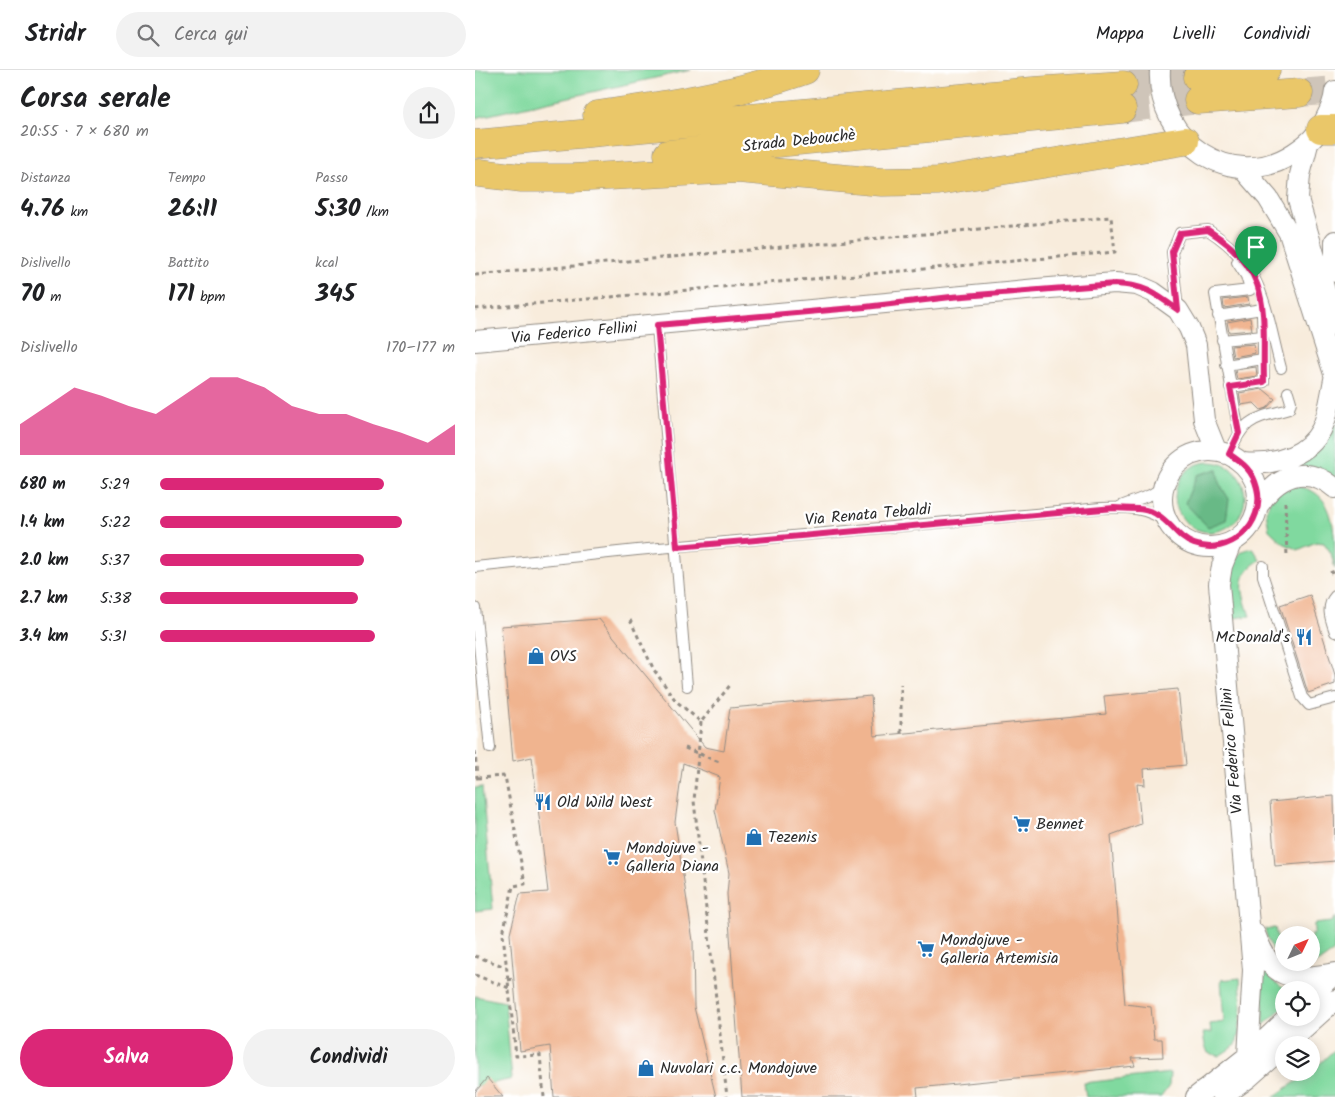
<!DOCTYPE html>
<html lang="it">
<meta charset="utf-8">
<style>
:root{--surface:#fff;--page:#f2f2f2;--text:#202124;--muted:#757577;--line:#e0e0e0;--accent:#db2777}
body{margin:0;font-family:Kalam,sans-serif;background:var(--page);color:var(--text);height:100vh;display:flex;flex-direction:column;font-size:19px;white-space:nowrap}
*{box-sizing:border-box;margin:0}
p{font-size:16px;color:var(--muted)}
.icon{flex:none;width:28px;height:28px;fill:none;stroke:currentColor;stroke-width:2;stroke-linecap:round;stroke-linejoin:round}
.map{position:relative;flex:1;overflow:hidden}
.sheet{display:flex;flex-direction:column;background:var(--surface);width:475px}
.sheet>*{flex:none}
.needle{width:32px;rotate:47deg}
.controls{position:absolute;left:800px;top:856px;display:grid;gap:10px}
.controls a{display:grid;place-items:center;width:45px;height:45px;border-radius:50%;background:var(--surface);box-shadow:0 2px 12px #0003;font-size:25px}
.pin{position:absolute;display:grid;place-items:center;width:42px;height:42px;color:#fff;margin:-51px -21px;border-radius:50% 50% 50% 0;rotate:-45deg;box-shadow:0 0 5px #0007}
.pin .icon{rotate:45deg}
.round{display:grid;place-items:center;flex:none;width:52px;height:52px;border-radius:26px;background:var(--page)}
.headline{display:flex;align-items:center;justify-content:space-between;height:85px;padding:0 20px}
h1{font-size:28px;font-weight:800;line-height:38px}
.metrics{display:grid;grid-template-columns:repeat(3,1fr);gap:8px;height:85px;padding:5px 20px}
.metrics div{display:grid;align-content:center}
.metrics b{font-size:25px;font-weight:800}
.metrics small{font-size:14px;font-weight:400}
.metrics p{font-size:14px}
.chart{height:140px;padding:10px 20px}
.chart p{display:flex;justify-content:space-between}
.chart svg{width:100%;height:90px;margin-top:5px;fill:var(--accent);opacity:.7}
.button{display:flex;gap:10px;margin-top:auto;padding:10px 20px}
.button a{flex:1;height:58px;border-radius:30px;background:var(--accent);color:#fff;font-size:20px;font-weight:800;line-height:58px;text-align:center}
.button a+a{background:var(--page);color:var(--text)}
ul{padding:0 20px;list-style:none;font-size:16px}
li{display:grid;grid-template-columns:80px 60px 1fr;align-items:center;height:38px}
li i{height:12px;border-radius:6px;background:var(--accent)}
header{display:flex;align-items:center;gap:30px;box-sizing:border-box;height:70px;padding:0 25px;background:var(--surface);border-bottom:1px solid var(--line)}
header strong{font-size:24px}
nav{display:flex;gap:28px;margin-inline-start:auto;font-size:18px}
.search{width:350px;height:45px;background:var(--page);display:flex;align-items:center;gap:12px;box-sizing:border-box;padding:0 18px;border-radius:28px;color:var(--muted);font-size:19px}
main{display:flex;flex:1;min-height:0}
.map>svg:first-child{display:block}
</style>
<header>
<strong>Stridr</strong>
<div class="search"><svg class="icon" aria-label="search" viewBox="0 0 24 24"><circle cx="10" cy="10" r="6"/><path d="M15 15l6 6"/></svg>Cerca qui</div>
<nav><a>Mappa</a><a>Livelli</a><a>Condividi</a></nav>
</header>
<main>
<section class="sheet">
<div class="headline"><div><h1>Corsa serale</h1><p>20:55 · 7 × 680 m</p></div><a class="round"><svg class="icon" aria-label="share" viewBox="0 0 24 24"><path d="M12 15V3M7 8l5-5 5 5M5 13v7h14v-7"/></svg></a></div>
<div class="metrics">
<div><p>Distanza</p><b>4.76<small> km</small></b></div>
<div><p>Tempo</p><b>26:11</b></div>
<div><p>Passo</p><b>5:30<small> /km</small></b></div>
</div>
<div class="metrics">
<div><p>Dislivello</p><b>70<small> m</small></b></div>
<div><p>Battito</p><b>171<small> bpm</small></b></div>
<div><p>kcal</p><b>345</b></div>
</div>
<div class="chart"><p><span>Dislivello</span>170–177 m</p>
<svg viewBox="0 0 160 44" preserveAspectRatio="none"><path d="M0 44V29L10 20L20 11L30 15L40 20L50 24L60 15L70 6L80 6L90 11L100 20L110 24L120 24L130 29L140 33L150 38L160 29V44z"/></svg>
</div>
<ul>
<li><b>680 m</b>5:29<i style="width:76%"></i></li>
<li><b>1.4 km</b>5:22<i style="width:82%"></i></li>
<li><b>2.0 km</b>5:37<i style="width:69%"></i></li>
<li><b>2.7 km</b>5:38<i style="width:67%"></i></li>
<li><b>3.4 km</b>5:31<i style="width:73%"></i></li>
</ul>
<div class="button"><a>Salva</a><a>Condividi</a></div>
</section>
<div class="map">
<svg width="860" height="1027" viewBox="0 0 860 1027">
<rect width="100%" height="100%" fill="#fff"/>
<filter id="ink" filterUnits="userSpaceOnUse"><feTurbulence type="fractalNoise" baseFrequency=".02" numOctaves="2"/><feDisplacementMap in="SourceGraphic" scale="10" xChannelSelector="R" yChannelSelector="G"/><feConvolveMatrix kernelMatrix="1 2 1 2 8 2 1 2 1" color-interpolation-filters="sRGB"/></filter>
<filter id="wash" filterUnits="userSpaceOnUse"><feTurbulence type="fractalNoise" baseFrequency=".0096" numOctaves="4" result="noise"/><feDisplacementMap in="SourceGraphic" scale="20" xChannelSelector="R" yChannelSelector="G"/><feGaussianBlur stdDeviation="1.12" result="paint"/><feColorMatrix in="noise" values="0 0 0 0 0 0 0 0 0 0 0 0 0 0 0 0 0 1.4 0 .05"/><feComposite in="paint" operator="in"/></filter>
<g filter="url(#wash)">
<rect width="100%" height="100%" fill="#f8ecdc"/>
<!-- green -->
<path fill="#80d99f" stroke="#568265" d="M0 0H216L0 48Z
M860 352V408L810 401Z
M700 427a35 35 0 1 1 70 0a35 35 0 1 1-70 0Z
M817 416C860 418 860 457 860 499L856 483 849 473 841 472 823 480 808 473 794 460 791 441 798 425Z
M778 478 785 490C760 505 767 523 775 546L759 548C759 525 748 481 778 478Z
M7 717 18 839 0 841V718Z
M860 847 859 881C845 894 831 901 812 893L836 892V865L839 864V854L856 852Z
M800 858 802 868H809V890C797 883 793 872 790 859Z
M788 901 806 917 823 920H809V936L789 955C789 935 786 921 788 901Z
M765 908 767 938 764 963 761 975 744 986 733 983 730 975 728 963H736L735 954 749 952 746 910Z
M0 926 30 932 37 1009 0 1017Z
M860 979V1027H798L836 1002Z
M695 1003 694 1016 686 1027H611L609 1013Z"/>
<!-- forest -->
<path fill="#68b986" stroke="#4a7258" d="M742 399 744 413 754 429 751 450 733 457 710 433 722 405Z"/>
<g id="blocks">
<!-- building -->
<path fill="#f0b48f" d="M773 227 774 234 749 238 748 230Z
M775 248 777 260 754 262 752 252Z
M779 274 780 283 758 287 756 276Z
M781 297 782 306 762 309 760 300Z
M788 319 800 329 792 338 786 340 779 333 766 335 764 323Z
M835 525 860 605V614L833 623 805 535Z
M124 549 230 677 249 681 255 638 396 626 399 666 631 644 629 626 703 619 711 695 669 699 670 715 662 714 666 754 636 765 650 934 676 937 679 969H687L688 987 657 988 660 996 442 1018 443 1027H267L252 824 254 803 240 740 245 707 208 693 200 752 218 871 219 937 241 1027H79L75 976 45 981 35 864 45 824 73 822 57 687 38 691 26 556Z
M859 726 860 791 800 796 795 732Z
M12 1008 28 1027H0V1022Z"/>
</g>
</g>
<g filter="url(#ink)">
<use href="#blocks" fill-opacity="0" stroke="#928c84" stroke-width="1"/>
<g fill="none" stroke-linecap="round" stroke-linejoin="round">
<!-- primary-tunnel -->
<path stroke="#cfc5b9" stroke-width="28" stroke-dasharray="28 14" stroke-linecap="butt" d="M648 15 722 7
M824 23 860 20
M647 39 723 30"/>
<!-- lane casing -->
<g stroke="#928c84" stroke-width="12">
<path id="lane" d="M762 192 771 206 775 220 740 224 764 363
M703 240 697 182 705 163 733 160C790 196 790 239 806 298
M743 246 787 239
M182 255 212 616
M747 270 788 266
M751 295 788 289
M755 317 789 312 787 243
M754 384C769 348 778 349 814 339L816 332 813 322
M646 436 675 425 688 417
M788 496V506L827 627 834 635 860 628
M0 497 162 480 626 438C653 437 671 437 693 453
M860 526C850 537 856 550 860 562
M0 538 15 678"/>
</g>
<!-- street casing -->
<g stroke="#928c84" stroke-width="22">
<path id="street" d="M685 0C681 71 757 124 819 83 833 74 843 65 850 50 855 40 859 32 860 21
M833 74 825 105 823 129 860 255
M766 97 793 128 814 163 860 307
M860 171V202
M0 271 562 219 640 213 662 215 678 222 703 240 714 258 721 275 729 350 741 380
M687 429a48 48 0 1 1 96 0a48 48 0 1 1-96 0Z
M768 393C786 395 800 393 817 386 854 369 852 341 860 305
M783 436C802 406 830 393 860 418
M756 473 747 496 744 514 778 900 773 986
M780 864C798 911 814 911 860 903
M836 926 860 903
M810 975 860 930
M721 1027 773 986 813 948
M747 1027 773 1008 809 976"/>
</g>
<!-- primary casing -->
<g stroke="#928c84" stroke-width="29">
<path id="primary" d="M722 7 791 0
M723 30 824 23
M122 45C193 35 263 24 330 0
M846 59H860
M0 74 558 21 648 15
M193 84 647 39
M5 103 47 108H97L263 99 407 112 463 111 710 71"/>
</g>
<!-- path -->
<path stroke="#928c84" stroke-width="3" stroke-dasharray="4 4" stroke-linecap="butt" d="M0 205 636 147 640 182 0 239
M810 432 812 487
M855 503 860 501
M155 550 179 600 201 631 226 652 256 614
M226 652 219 731 252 1027
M426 663V614
M210 678 247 693
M0 681 2 708H0
M2 708 30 706 50 814 38 816 28 864 41 986 65 985 69 1027
M0 886 31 897
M0 905 34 918
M33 910 39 909"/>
<!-- lane -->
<use href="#lane" stroke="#fff" stroke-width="10"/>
<!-- street -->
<use href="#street" stroke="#fff" stroke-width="20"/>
<!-- primary -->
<use href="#primary" stroke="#eac769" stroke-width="28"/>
</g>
</g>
<g fill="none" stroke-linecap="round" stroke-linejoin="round" filter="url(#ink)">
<!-- route casing -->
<g stroke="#fff" stroke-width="10">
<path id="route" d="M733 160C800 202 787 243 789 312L755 317 764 363 754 384C768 393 778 401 782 418 791 454 754 487 719 474 702 468 696 452 681 444 669 437 652 439 639 438L202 477 182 255 390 237 476 227 640 214C670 215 680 223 703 240L697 182 705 163Z"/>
</g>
<!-- route -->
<use href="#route" stroke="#db2777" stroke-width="6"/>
</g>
<!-- icons -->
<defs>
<g id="restaurant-bare" transform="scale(1.35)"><path d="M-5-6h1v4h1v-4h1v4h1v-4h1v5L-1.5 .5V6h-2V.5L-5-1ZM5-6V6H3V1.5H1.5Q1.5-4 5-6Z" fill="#1f6fb2" stroke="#fff" stroke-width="2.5" paint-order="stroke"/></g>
<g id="shop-bare" transform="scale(1.35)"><path d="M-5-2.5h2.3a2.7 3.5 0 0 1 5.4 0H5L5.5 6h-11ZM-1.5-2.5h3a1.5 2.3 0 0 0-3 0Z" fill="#1f6fb2" stroke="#fff" stroke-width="2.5" paint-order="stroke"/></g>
<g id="supermarket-bare" transform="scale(1.35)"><path d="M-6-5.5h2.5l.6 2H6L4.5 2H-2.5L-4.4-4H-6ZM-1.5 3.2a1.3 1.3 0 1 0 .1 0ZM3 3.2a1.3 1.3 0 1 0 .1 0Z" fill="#1f6fb2" stroke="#fff" stroke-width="2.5" paint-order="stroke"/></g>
</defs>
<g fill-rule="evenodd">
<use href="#restaurant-bare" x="829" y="567"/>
<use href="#shop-bare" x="61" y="586"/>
<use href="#restaurant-bare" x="68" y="732"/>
<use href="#supermarket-bare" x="547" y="754"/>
<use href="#shop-bare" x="279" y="767"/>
<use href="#supermarket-bare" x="137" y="787"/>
<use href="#supermarket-bare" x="451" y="879"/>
<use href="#shop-bare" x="171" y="998"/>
</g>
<g text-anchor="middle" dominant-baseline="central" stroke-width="4.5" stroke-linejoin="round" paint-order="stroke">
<!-- street labels -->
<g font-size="16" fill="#2b2b2b" stroke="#fff">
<text transform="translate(324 71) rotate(-6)">Strada Debouchè</text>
<text transform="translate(99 263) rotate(-5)">Via Federico Fellini</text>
<text transform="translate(393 445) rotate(-5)">Via Renata Tebaldi</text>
<text transform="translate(757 681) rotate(-95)">Via Federico Fellini</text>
</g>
<!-- poi labels -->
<g font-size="16" fill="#2b2b2b" stroke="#fff" text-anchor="start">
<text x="815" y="567" text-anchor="end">McDonald's</text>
<text x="75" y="586">OVS</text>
<text x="82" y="732">Old Wild West</text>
<text x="561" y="754">Bennet</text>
<text x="293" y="767">Tezenis</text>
<text x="151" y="778">Mondojuve -<tspan x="151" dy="18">Galleria Diana</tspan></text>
<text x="465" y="870">Mondojuve -<tspan x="465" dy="18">Galleria Artemisia</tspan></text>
<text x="185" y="998">Nuvolari c.c. Mondojuve</text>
</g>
</g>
</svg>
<div class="controls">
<a><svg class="needle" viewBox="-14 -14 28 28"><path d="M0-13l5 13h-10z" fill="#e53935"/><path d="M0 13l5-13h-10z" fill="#757577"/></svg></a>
<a><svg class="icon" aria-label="locate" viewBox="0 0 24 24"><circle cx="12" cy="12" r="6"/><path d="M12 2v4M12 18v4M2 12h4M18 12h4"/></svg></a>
<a><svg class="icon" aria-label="layers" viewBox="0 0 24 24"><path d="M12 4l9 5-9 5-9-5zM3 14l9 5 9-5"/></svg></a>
</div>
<div class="pin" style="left:781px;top:207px;background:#1e9e55"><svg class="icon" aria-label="arrive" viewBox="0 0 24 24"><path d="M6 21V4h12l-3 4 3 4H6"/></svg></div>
</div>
</main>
